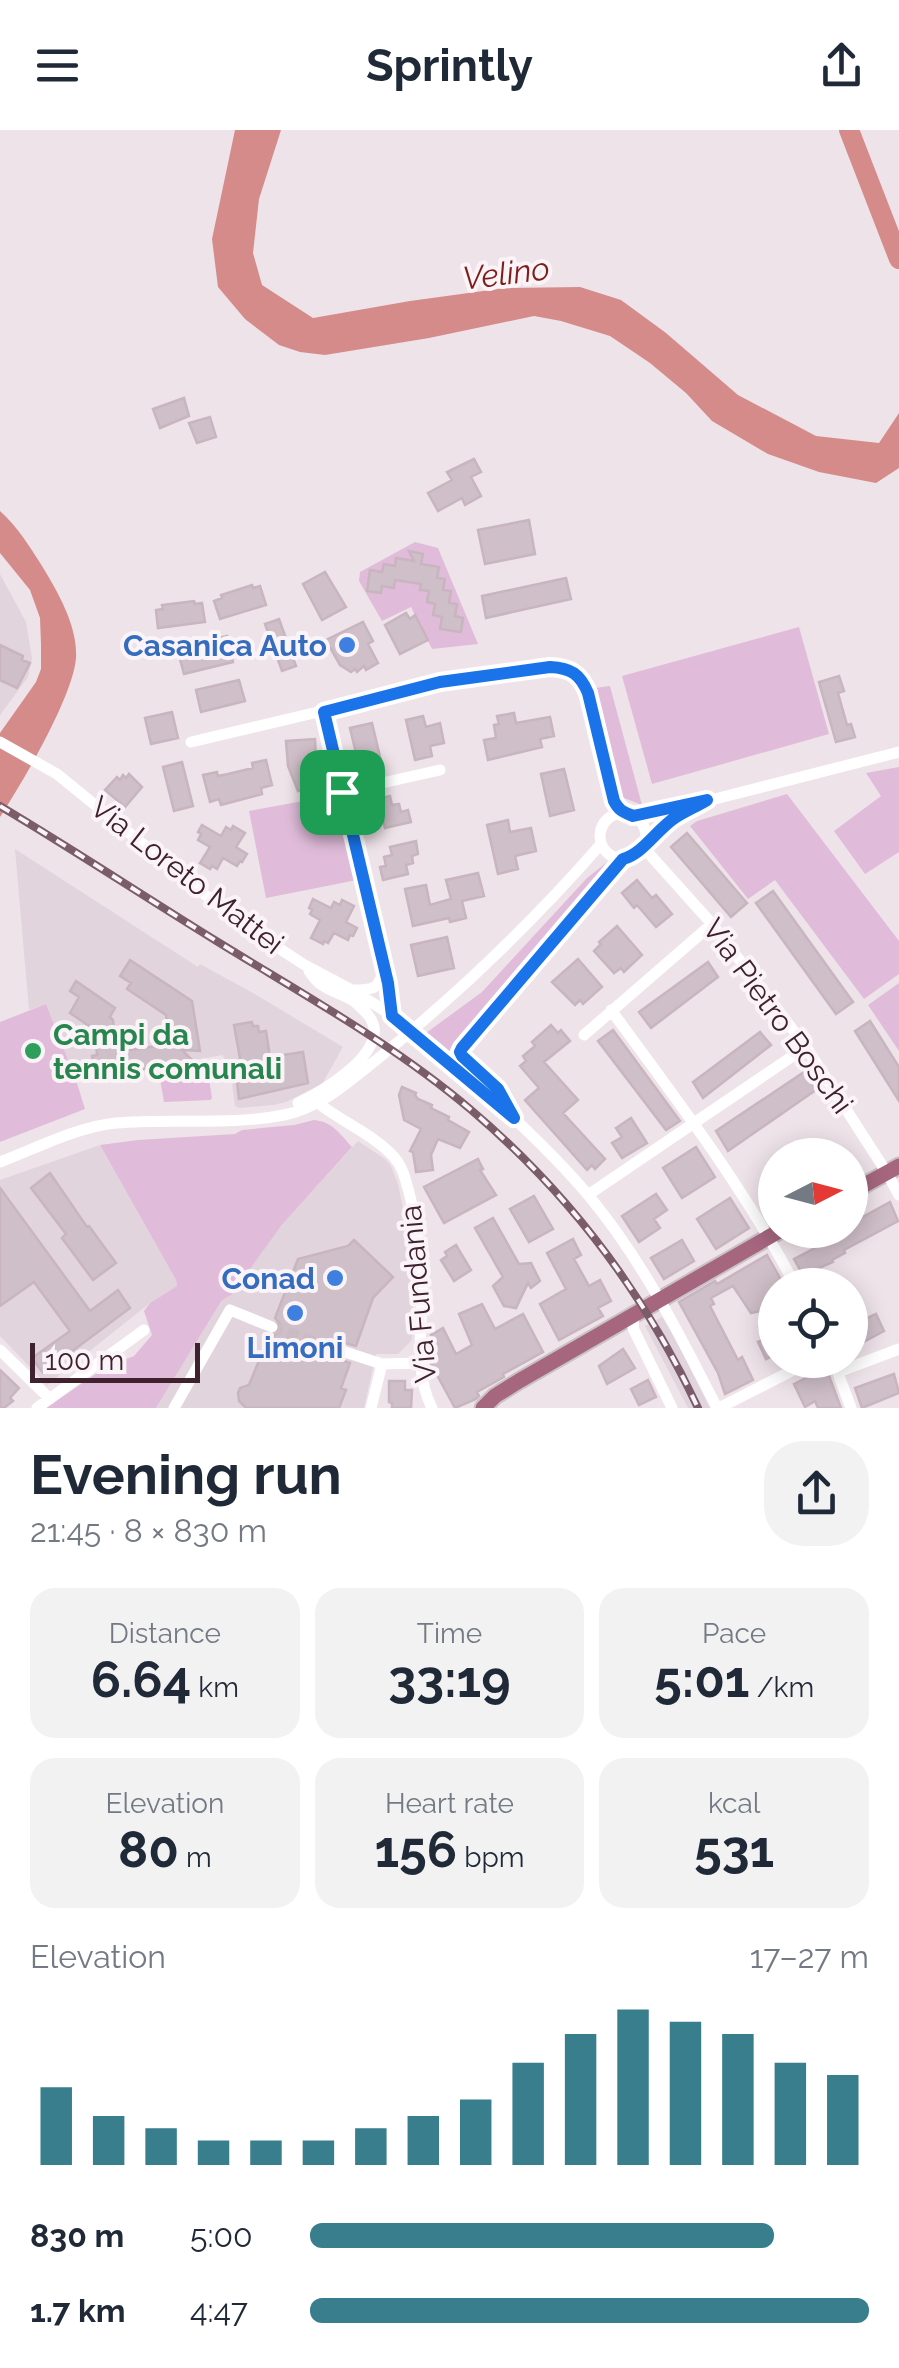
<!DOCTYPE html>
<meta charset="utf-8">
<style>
:root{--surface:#fff;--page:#f2f2f3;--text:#1f2937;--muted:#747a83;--accent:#397e8d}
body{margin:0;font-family:Raleway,sans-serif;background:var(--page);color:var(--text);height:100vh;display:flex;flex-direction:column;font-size:38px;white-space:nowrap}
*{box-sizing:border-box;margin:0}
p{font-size:32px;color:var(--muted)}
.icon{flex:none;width:55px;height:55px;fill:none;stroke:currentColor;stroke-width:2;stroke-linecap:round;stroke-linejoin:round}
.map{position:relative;height:1278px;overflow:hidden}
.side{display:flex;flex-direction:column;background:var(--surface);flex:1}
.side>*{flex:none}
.needle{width:65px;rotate:84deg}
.fabs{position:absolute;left:758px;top:1008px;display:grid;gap:20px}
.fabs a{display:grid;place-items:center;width:110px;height:110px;border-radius:50%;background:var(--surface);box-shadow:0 5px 25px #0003;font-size:50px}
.scale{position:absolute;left:30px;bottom:25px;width:170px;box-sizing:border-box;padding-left:10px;border:5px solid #40222e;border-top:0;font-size:28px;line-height:35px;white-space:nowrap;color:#40222e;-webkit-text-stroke:8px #faf4f8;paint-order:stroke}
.pin{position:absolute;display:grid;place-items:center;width:85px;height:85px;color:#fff;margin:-42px;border-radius:20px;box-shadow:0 5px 15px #0006}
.round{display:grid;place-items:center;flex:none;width:105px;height:105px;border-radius:40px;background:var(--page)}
.headline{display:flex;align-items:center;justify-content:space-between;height:170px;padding:0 30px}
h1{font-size:55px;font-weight:700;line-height:75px}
.metrics{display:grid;grid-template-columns:repeat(3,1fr);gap:15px;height:170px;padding:10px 30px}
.metrics div{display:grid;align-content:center;border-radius:25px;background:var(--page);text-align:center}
.metrics b{font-size:50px;font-weight:700}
.metrics small{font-size:28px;font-weight:400}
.metrics p{font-size:28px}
.chart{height:280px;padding:20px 30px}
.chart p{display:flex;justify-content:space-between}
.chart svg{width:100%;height:180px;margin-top:10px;stroke:var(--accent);stroke-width:6}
ul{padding:0 30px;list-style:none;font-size:32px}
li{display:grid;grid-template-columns:160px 120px 1fr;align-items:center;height:75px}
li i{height:25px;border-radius:12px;background:var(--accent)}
header{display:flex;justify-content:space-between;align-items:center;height:130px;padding:0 30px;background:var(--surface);font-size:45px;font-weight:700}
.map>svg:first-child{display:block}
</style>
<header><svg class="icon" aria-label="menu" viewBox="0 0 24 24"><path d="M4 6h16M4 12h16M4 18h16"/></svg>Sprintly<svg class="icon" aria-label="share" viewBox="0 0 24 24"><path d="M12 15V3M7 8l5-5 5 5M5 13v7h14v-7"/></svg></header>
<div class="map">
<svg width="899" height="1278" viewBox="0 0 899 1278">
<rect width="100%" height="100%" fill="#eee3e9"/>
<!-- built -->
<path fill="#e2d4dc" d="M0 444 26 492 32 528 28 547 0 585Z
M15 719 198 837 200 834 253 863 343 917 322 954 286 972 273 975 239 978 235 976 232 954 244 950 241 935 226 936 223 925 76 950 46 874 29 880Z
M358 1011 385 1029 391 1036 398 1054 412 1121 413 1183 412 1210 398 1224H376L364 1278H156L222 1170 281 1096Z
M100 1015 176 1150 177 1156 150 1173 47 1255 0 1206V1050Z
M662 1187 672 1202 710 1278H688L645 1196Z"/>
<!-- green -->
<path fill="#e0bcda" d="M415 412 438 418 478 514 432 519 411 477 382 491 359 451 360 442Z
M799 497 829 604 652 654 622 546Z
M610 556 642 675 619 666 595 558Z
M899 637V722L865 744 834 701 881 666 866 643Z
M787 664 899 811V844L864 869 775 750 748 769 690 696 697 691Z
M336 665 357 750 266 768 249 681Z
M606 733 612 738 451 925 426 903 482 862 587 748Z
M899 853V921L868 875Z
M46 874 76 950 85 979 0 1012V892Z
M207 935 212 968 210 970 164 972 159 944Z
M314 990C333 992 340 1004 352 1017L281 1096 231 1165 222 1170 156 1278H46L106 1237 134 1226 152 1205 144 1181 150 1173 177 1156 176 1150 100 1015 138 1010 235 1004 242 1000 294 995Z"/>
<!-- water -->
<path fill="#d58b8a" d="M235 0H281L259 69 253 123 262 155 313 188 410 171 505 158 580 157 621 170 666 203 738 265 816 306 879 313 899 283V338L876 353 819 342 768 324 712 291 686 263 650 233 610 206 561 191 534 186 429 208 325 225 300 222 279 215 245 189 218 157 212 109Z
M0 381C17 396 30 417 42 436 58 462 78 497 76 528 73 567 22 653 0 687V603L36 552 41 539V514L40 488 30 460 0 423Z"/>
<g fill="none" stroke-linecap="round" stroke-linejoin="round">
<!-- river -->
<path stroke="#d58b8a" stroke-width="20" d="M849 0 899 129"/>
</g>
<!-- building -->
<path fill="#cfbfc8" stroke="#c8b5bf" stroke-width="2.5" d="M184 268 189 286 160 298 153 279Z
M210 287 216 307 197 313 189 293Z
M474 329 481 342 471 347 481 366 465 375 462 368 438 381 428 363 452 350 447 342Z
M529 390 535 424 485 434 478 400Z
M409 421 423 424 421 434 439 437 437 448 445 449 443 460 451 461 449 473 457 474 455 486 463 488 461 502 440 499 442 487 433 485 435 474 427 472 429 461 420 460 421 454 395 450 394 458 382 456 381 463 367 461 370 440 382 442 384 434 395 436 396 428 414 431Z
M325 442 346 477 322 490 303 454Z
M566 448 571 469 486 488 482 466Z
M252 455 253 458 260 456 266 475 220 489 214 471 222 468 221 465Z
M194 471 195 474 202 473 205 492 158 498 156 480 163 479 162 475Z
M406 483 410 489 415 485 428 510 400 524 385 495Z
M279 489 296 536 282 541 265 494Z
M363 492 373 511 368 514 378 533 366 540 364 536 357 542 355 539 351 542 340 535 326 510Z
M227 506 233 532 184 544 177 518Z
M0 515 23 526 22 530 30 533 17 558 0 550Z
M839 546 844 561 838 563 847 595 851 594 855 607 836 612 819 552Z
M239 550 245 571 201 582 196 560Z
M172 582 178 608 151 614 145 588Z
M514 583 516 593 550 587 554 606 540 609 542 617 488 630 484 610 496 608 494 595 499 594 497 586Z
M423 586 426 597 440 593 444 613 430 616 432 626 415 630 406 590Z
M372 593 382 635 360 640 350 598Z
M315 609 316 630 323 650 298 661 288 636 286 611Z
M266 630 272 655 261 658 262 664 221 675 219 669 210 672 203 645 217 642 218 646 228 644 253 638 252 633Z
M182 632 193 676 174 681 163 637Z
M564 639 574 680 550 686 541 644Z
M129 644 142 657 125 677 105 660 117 647 120 650 123 645 126 648Z
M390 666 392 675 399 674 401 682 408 680 411 692 385 698 383 690 377 692 375 682 366 684 364 673Z
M508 690 510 702 531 698 536 721 515 726 518 739 498 744 487 695Z
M202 695 221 706 226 697 231 700 233 696 245 703 236 717 247 724 242 732 240 731 237 736 223 728 217 739 212 736 210 739 200 733 210 717 198 710 201 704 198 702Z
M687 703 747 773 731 787 671 717Z
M416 711 418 724 412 726 413 733 406 735 408 744 383 750 380 737 386 736 384 727 392 725 390 717Z
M478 743 484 766 462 771 466 788 450 792 449 788 413 796 405 759 426 755 430 775 451 769 446 750Z
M637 750 652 768 656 765 672 784 656 797 637 775 634 778 622 763Z
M773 761 853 872 836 884 756 773Z
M313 769 331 778 334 772 340 775 342 770 354 776 346 792 357 798 353 806 350 805 348 810 334 803 328 813 324 811 323 814 311 808 320 790 310 784 312 780 309 778Z
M617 796 642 825 624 842 621 838 614 843 594 821 601 814 599 812Z
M447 807 454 838 418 846 411 815Z
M578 829 602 857 583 874 580 870 575 875 552 852Z
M130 830 192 871 200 921 182 920 193 931 96 947 92 926 97 925 95 900 70 883 79 867 70 861 76 851 115 878 110 887 113 890 117 922 170 914 166 885 127 859 131 853 120 846Z
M708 832 718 847 651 898 639 882Z
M870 891 899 937V971L855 901Z
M252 892 253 896H258L259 902 266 901 270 927 303 922 308 953 239 969 237 952 244 951 234 895Z
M551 895 558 903 561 900 570 911 544 932 578 970 563 983 605 1029 595 1039 592 1035 587 1040 525 970 539 958 520 936 526 931 523 926 535 916 532 912Z
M613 900 680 991 666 1000 598 911Z
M760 902 771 915 703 968 693 952Z
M804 942 816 960 728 1021 716 1001Z
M402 957 416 963 415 965 418 969 432 975 431 978 449 987 448 990 469 1002 460 1018 438 1009 431 1025 433 1040 416 1042 413 1022 410 1021 421 999 404 990 399 965Z
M631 988 647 1013 622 1028 612 1013 622 1007 616 998Z
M696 1017 715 1047 682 1068 663 1038Z
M478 1029 483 1039 480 1040 496 1065 444 1093 424 1057Z
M50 1043 87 1097 89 1096 116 1133 93 1150 62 1108 66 1104 31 1058Z
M0 1058 90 1181 118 1160 130 1178 43 1243 32 1228 70 1201 34 1152 0 1176Z
M656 1064 667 1080 654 1089 660 1098 639 1112 622 1086Z
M534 1066 553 1099 529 1112 510 1079Z
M730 1068 749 1098 716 1119 697 1089Z
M890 1072 898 1091 844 1120 845 1123 832 1130 833 1132 803 1145 794 1129 850 1100V1094Z
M493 1088 519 1134 531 1133 540 1151 531 1158 528 1153 516 1178 504 1176 493 1156 503 1147 475 1098Z
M573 1109 581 1125 574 1129 589 1156 600 1150 611 1171 598 1178 603 1186 559 1210 540 1174 566 1159 547 1123Z
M354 1110 393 1147 373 1168 356 1216 338 1211 330 1216 333 1227 350 1233 341 1258 346 1260 339 1278H246L239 1271 238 1263 240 1258 249 1255 269 1206H274L280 1201 281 1195 275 1188 298 1129 348 1116Z
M682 1110 694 1131 664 1149 651 1128Z
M456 1115 471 1140 454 1151 441 1130 447 1126 445 1122Z
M767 1125 784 1155H775V1178L751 1183 733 1156 711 1168 714 1174 710 1176 738 1230 742 1227 753 1250 725 1264 718 1243 679 1172 715 1151 717 1154Z
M482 1174 495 1199 523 1184 543 1222 503 1244 504 1247 477 1262 479 1266 476 1269 455 1278 431 1234 436 1231 430 1219 436 1214 431 1205 443 1198 456 1224 472 1215 459 1184Z
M876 1184 884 1201 854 1217 853 1214 850 1216V1196Z
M775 1189V1225L766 1229 758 1212 765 1209 759 1197Z
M623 1219 635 1238 607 1254 599 1236Z
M826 1238 841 1278H818L815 1271 805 1277 794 1254Z
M0 1240 19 1258 10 1268 13 1271 4 1278H0Z
M894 1244 899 1263 862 1278 855 1258Z
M648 1250 656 1267 639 1275 631 1259Z
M389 1251H405V1260H412L411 1278H392V1273L389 1272Z"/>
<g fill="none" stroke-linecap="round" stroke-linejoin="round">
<!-- minor-tunnel -->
<path stroke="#cbbcc4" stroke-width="11" stroke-dasharray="11 5.5" stroke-linecap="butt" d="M272 1197 339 1220"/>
<!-- major casing -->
<g stroke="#cac1c4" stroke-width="19">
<path id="major" d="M850 1063 899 1036
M483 1278 495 1266 519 1251 781 1100"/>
</g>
<!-- minor -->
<path stroke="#fff" stroke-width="11" d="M324 582 388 853 393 885
M0 612 57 644 236 790 303 834 352 860 399 890
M191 612 441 553 531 539 564 538 579 546 588 563 614 671 624 683
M342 662 440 640
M600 706a23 23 0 1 1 46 0a23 23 0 1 1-46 0Z
M633 685 707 671 899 622
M645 713 675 687 699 675
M643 717 712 794 806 917 887 1043 899 1065
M353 860C371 860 379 860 383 841
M611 880C676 969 744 1057 795 1155
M584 905 712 794
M491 967C525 998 559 1030 589 1066 642 1130 680 1205 717 1278
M298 973C321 962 379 928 374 897 372 887 363 879 355 872 344 864 330 862 319 853 315 850 312 845 309 841
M318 973C342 992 373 1004 394 1027 403 1037 405 1049 409 1062 417 1093 421 1123 422 1155 423 1194 413 1242 432 1278
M507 976 498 959 463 926 460 922 462 917 623 729
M0 1032C37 1018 76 997 116 993 171 988 229 996 284 985 320 978 347 953 375 931 457 865 532 793 601 714
M588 1065 806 917
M634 1186 633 1198 672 1278
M0 1220 50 1269
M339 1220 382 1234 421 1233
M833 1230 851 1278
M838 1242 899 1219
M37 1278 144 1200
M174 1278 230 1180 272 1197
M371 1278 382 1234
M719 1278 813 1230"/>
<!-- major -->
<use href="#major" stroke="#a5667e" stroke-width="15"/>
<!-- rail casing -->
<g stroke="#7b5d69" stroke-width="8">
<path id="rail" d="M0 676C74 720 145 767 218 812 304 865 393 914 470 979 568 1062 644 1162 698 1278"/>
</g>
<!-- rail -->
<use href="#rail" stroke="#faf4f8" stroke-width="4" stroke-dasharray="11" stroke-linecap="butt"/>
<!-- minor-bridge -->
<path stroke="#fff" stroke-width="11" d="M399 890 491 967"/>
</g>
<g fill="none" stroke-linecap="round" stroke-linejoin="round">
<!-- route casing -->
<g stroke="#fff" stroke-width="20">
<path id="route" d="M550 537C571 538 580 544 588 563L614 671C619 681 624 682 633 686L707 670C697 676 686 681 676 687 658 698 643 724 623 729L462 918 460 922 462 926 498 959 514 988 392 886 388 853 324 582 440 552Z"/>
</g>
<!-- route -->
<use href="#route" stroke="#1a73e8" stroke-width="12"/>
</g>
<!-- markers -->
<g fill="#3f7fe0" stroke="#faf4f8" stroke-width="4">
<circle cx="347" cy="515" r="10"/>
<circle cx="335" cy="1148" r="10"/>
<circle cx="295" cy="1183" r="10"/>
</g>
<circle fill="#2e9e5b" stroke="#faf4f8" stroke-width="4" cx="33" cy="921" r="10"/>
<g text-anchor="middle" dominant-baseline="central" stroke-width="8" stroke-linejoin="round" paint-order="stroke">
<!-- shop labels -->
<g font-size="30" font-weight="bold" fill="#366cbe" stroke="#faf4f8" text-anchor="end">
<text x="327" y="515">Casanica Auto</text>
<text x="315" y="1148">Conad</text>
<text x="295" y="1217" text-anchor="middle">Limoni</text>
</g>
<!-- street labels -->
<g font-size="30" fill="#40222e" stroke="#faf4f8">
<text transform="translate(187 745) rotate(38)">Via Loreto Mattei</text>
<text transform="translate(778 886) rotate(54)">Via Pietro Boschi</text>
<text transform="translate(418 1164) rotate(-95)">Via Fundania</text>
</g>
<!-- leisure labels -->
<g font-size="30" font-weight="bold" fill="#27864d" stroke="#faf4f8" text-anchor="start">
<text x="53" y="904">Campi da<tspan x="53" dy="34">tennis comunali</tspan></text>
</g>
<!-- water labels -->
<g font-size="32" font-style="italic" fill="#7f1d19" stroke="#faf4f8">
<text transform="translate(506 143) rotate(-7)">Velino</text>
</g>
</g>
</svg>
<div class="fabs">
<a><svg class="needle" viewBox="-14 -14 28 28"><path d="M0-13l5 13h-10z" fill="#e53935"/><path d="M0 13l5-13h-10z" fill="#747a83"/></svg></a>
<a><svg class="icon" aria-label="locate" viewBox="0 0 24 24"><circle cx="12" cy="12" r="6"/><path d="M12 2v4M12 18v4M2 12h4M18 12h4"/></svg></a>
</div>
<div class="scale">100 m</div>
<div class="pin" style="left:342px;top:662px;background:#1e9e55"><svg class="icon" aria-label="arrive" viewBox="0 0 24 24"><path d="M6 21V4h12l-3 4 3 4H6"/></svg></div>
</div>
<section class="side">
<div class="headline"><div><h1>Evening run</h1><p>21:45 · 8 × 830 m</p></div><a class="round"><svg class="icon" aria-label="share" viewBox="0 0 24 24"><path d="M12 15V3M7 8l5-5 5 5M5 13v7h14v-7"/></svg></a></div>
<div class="metrics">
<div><p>Distance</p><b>6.64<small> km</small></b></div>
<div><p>Time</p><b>33:19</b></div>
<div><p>Pace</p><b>5:01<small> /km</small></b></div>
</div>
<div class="metrics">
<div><p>Elevation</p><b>80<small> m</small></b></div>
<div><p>Heart rate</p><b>156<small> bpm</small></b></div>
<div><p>kcal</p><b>531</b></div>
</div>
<div class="chart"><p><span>Elevation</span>17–27 m</p>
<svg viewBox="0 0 160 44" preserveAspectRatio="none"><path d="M5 44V25M15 44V32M25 44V35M35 44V38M45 44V38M55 44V38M65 44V35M75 44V32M85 44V28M95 44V19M105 44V12M115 44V6M125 44V9M135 44V12M145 44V19M155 44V22"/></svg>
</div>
<ul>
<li><b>830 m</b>5:00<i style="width:83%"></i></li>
<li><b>1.7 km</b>4:47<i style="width:100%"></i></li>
</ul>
</section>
